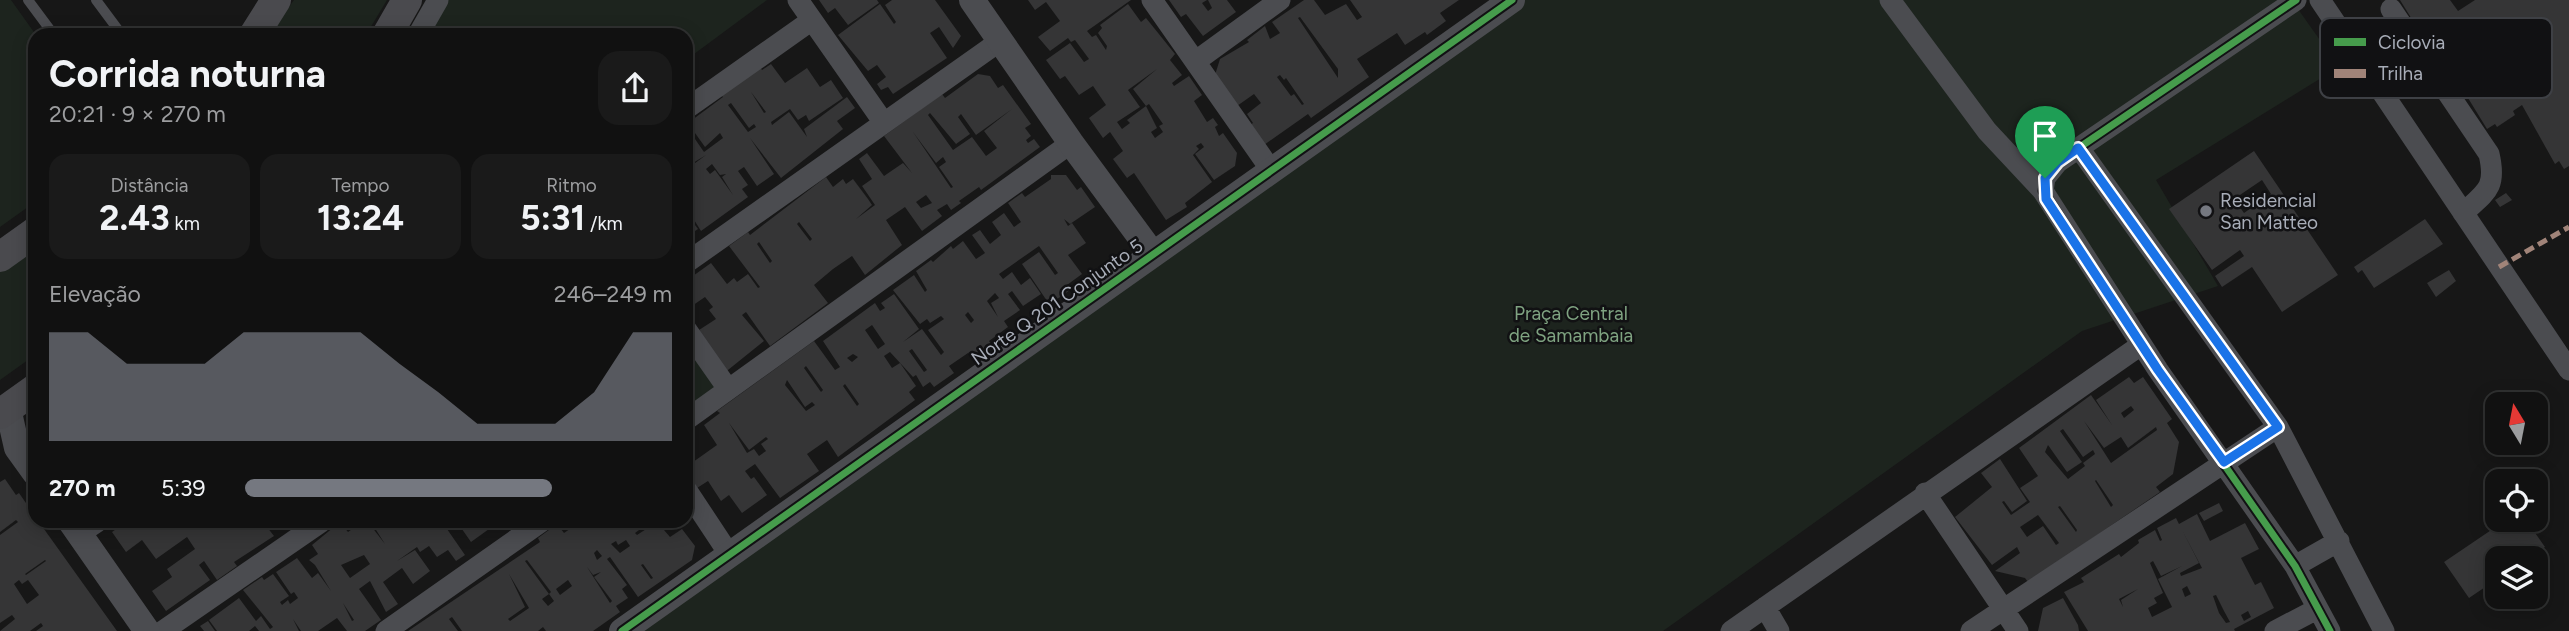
<!DOCTYPE html>
<html lang="pt">
<meta charset="utf-8">
<style>
:root{--surface:#111;--page:#1a1a1a;--text:#f1f3f6;--muted:#9c9d9f;--line:#303131;--accent:#757880}
body{margin:0;font-family:Figtree,sans-serif;background:var(--page);color:var(--text);height:100vh;display:flex;flex-direction:column;font-size:26px;white-space:nowrap}
*{box-sizing:border-box;margin:0}
p{font-size:23px;color:var(--muted)}
.icon{flex:none;width:38px;height:38px;fill:none;stroke:currentColor;stroke-width:2;stroke-linecap:round;stroke-linejoin:round}
.map{position:relative;flex:1;overflow:hidden}
.side{position:absolute;left:28px;top:28px;width:665px;height:500px;display:flex;flex-direction:column;background:var(--surface);border-radius:21px;box-shadow:0 4px 18px #0003,0 0 0 2px var(--line)}
.side>*{flex:none}
.needle{width:46px;rotate:350deg}
.fabs{position:absolute;left:2485px;top:392px;display:grid;gap:14px}
.fabs a{display:grid;place-items:center;width:63px;height:63px;border-radius:14px;background:var(--surface);box-shadow:0 4px 18px #0003,0 0 0 2px var(--line);font-size:35px}
.pin{position:absolute;display:grid;place-items:center;width:60px;height:60px;color:#fff;margin:-72px -30px;border-radius:50% 50% 50% 0;rotate:-45deg;box-shadow:0 0 7px #0007}
.pin .icon{rotate:45deg}
.round{display:grid;place-items:center;flex:none;width:74px;height:74px;border-radius:21px;background:var(--page)}
.summary{display:flex;align-items:center;justify-content:space-between;height:119px;padding:0 21px}
h1{font-size:38px;font-weight:700;line-height:52px}
.stats{display:grid;grid-template-columns:repeat(3,1fr);gap:10px;height:119px;padding:7px 21px}
.stats div{display:grid;align-content:center;border-radius:18px;background:var(--page);text-align:center}
.stats b{font-size:35px;font-weight:700}
.stats small{font-size:19px;font-weight:400}
.stats p{font-size:19px}
.chart{height:196px;padding:14px 21px}
.chart p{display:flex;justify-content:space-between}
.chart svg{width:100%;height:126px;margin-top:7px;fill:var(--accent);opacity:.7}
ul{padding:0 21px;list-style:none;font-size:23px}
li{display:grid;grid-template-columns:112px 84px 1fr;align-items:center;height:52px}
li i{height:18px;border-radius:9px;background:var(--accent)}
.map>svg:first-child{display:block}
</style>
<div class="map">
<svg width="2569" height="631" viewBox="0 0 2569 631">
<rect width="100%" height="100%" fill="#171717"/>
<!-- green -->
<path fill="#1d241e" d="M0 0H11L36 35 35 202 0 227Z
M294 0H387L366 35H269Z
M448 0H767L686 60V35H429Z
M1503 0H2295L2293 2 2339 67 2156 180 2218 286 2082 331 1663 631H610Z
M35 238V355L0 380V264Z
M686 316 738 393 686 430Z"/>
<!-- building -->
<path fill="#353536" fill-rule="evenodd" d="M819 0H877L879 3 848 25 835 8 828 13Z
M892 0H935L961 36 953 48 939 27 930 33 947 58 893 94 888 87 881 90 877 84 886 77 877 65 868 71 838 35 880 4 894 24 896 22 885 5Z
M1028 0H1131L1087 31 1092 37 1096 35 1106 50 1107 46 1098 33 1102 28 1100 25 1128 4 1141 22 1146 18 1175 54 1170 60 1182 75 1172 83 1174 86 1189 76 1202 95 1194 101 1207 122 1213 118 1218 125 1215 127 1219 136 1223 133 1237 153 1235 166 1214 180 1195 154 1204 147 1201 143 1196 146 1199 149 1193 155 1212 182 1185 203 1187 207 1166 220 1134 173 1127 178 1113 159 1123 151 1110 132 1103 138 1089 118 1106 105 1093 86 1079 95 1065 76 1060 79 1046 60 1070 43 1084 62 1089 59 1075 40 1071 42 1068 38 1050 51 1038 37 1060 21 1046 2 1035 10ZM1157 69 1133 89 1146 106 1127 120 1130 123 1122 129 1117 122 1140 107 1128 90ZM1149 104 1163 124 1159 126 1163 132 1155 138 1151 132 1157 128 1146 106Z
M1169 0H1207L1202 3 1208 11 1212 8 1208 0H1227L1236 12 1203 36 1186 14 1181 17Z
M1304 0H1314L1325 15 1346 4 1357 20 1362 17 1350 0H1459L1440 13 1446 21 1427 35 1425 32 1405 45 1397 33 1357 59 1369 77 1311 118 1308 114 1264 145 1250 125 1253 123 1247 114 1261 103 1254 94 1237 106 1215 75 1220 59 1249 42 1247 40 1265 26 1270 39 1280 33 1272 22ZM1300 17 1338 69V78L1298 18ZM1280 75 1284 80 1286 78 1304 104 1302 105 1294 94 1291 96 1277 77Z
M2400 0H2450L2458 11 2475 0H2569V166L2564 169 2559 161 2555 164 2522 105 2513 111 2515 115 2497 127 2495 124 2487 129 2468 98 2462 97 2456 87 2461 84 2459 80 2454 84 2439 63Z
M771 64 785 83 807 68 820 87 831 80 843 98 809 121 806 115 798 120 790 109 771 122 772 125 789 112 807 137 804 129 847 97 855 108 837 121 843 129 781 178 750 138 774 174 757 186 744 167 738 171 748 185 742 189 748 197 701 231 686 207V183L694 178 687 169 706 155 688 166 686 163V126L704 152 723 138 720 133 705 147 690 126 695 123 692 120 723 97 721 95 760 67 762 70ZM751 92 766 112 764 113ZM731 103 749 128 754 124 756 127 748 132 728 105ZM712 164 720 175 726 174 722 177 733 195 715 170 710 174 706 169Z
M978 74 990 76 998 88 1003 85 1031 124 1025 128 1031 136 1026 140 1028 143 1034 139 1040 147 981 190 979 187 959 201 961 203 951 210 947 204 937 210 942 216 922 231 905 207 886 220 902 245 865 275 852 256 833 269 814 285 828 303 770 346 746 312 742 315 764 341 723 374 699 330 716 319 709 310 713 307 705 297 686 310V281L711 263 727 284 734 278 737 282 748 274 758 288 760 287 729 246 748 232 750 235 826 177 833 187 843 179 846 184 853 179 868 199 872 205 856 219 875 205 862 186 872 179 859 159 867 153 884 176 903 163 912 173 884 136 942 94 945 98ZM1012 109 984 131 997 148 986 156 972 137 953 150 928 115 930 113 956 144 970 134 958 117 961 114 976 135ZM913 132 936 163 943 157 946 162 939 167 953 187 951 188ZM926 195 932 203 921 208 916 202ZM799 222 812 239 810 241 797 224ZM759 242 772 261 770 263 757 244Z
M2254 151 2338 275 2282 312 2252 267 2222 287 2215 276 2244 256 2240 250 2212 270 2169 209ZM2262 180 2271 194 2244 213 2234 199Z
M1051 175H1066L1077 190 1081 187 1095 207 1070 224 1064 219 1068 226 1072 223 1086 243 1068 255 1082 274 1067 285 1070 290 1050 304 1045 298 1022 264 1039 252 1055 275 1058 273 1039 246 999 274 1003 279 1012 272 1021 285 1030 278 1041 294 1023 306 1012 291 1008 294 1020 310 1004 321 1008 327 989 341 992 346 973 360 968 353 949 366 954 373 934 387 930 382 923 387 916 375 913 377 890 352 884 356 892 368 900 363 916 386 909 392 915 400 838 457 827 440 807 454 819 471 780 498 755 464 745 471 751 479 754 477 767 495 742 513 729 495 721 501 708 481 697 488 686 467 717 445 704 425 720 413 717 411 814 341 835 370 840 367 823 341 875 303 880 311 885 308 881 303 894 294 919 329 903 342 922 329 941 355 944 352 928 330 944 319 941 316 930 323 927 319 920 324 893 290 914 275 925 292 927 290 916 271 931 260 933 262 951 246 953 249 963 241 976 259 985 253 972 235 980 230 990 244 1001 235 992 222 1004 213 1014 227 1021 222 1008 203 1022 193 1025 197 1051 179ZM995 293 999 298 991 303 998 317 987 301ZM968 312 974 320 971 323 965 315ZM872 325 885 344 878 349 865 330ZM912 349 927 370 924 372 909 351ZM853 354 858 357 852 362 847 358ZM806 366 823 390 821 392 804 368ZM787 380 805 407 812 402 815 405 806 411 785 385ZM845 384 859 404 857 406 843 386ZM729 423 749 450 766 437 768 439 761 444 766 451 759 456 754 449 747 453Z
M2506 193 2512 200 2500 207 2495 200Z
M686 213 698 229 686 237Z
M2425 219 2443 244 2374 288 2362 270 2358 273 2354 267Z
M2449 270 2456 281 2436 297 2427 283Z
M2129 377 2134 383 2143 377 2172 419 2167 423 2179 442 2173 474 2156 487 2160 492 2028 582 2025 578 1995 571 2020 553 2017 547 1992 565 1955 517 1992 487 1981 473 2000 459 2027 501 2012 512 2004 501 2002 502 2011 515 2030 502 2020 488 2038 476 2019 448 2091 395 2112 425 2096 400ZM2131 406 2134 410 2124 418 2121 413ZM2084 421 2104 448 2121 437 2128 448 2156 427 2157 430 2111 463ZM2063 429 2083 457 2093 450 2095 454 2083 463 2085 466 2068 479 2045 452 2048 445 2067 472 2082 462 2060 431ZM2096 480 2113 505 2111 507 2095 481ZM2060 506 2077 530 2076 532 2058 507ZM2038 515 2059 543 2056 545 2043 526 2027 537 2020 527Z
M5 479 16 495 19 493 35 516V522H39L117 631H36L43 626 41 623 30 631H0L15 619 12 615 0 623V535L18 522 16 520 0 532V482ZM45 560 46 561 26 575 25 574ZM19 580 22 584 28 580 39 595 27 604 14 584Z
M2219 503 2223 511 2204 521 2199 513Z
M2197 514 2210 541 2245 523 2259 549 2241 558 2255 585 2261 582 2274 608 2234 629 2235 631H2088L2064 592 2084 582 2081 578 2119 554 2121 557 2139 543 2138 540 2155 530 2160 541 2162 540 2157 528 2176 518 2179 524ZM2182 530 2202 568 2181 576 2180 573 2199 563ZM2153 561 2161 576 2182 566 2158 579 2172 607 2152 617 2148 608 2157 603 2154 598 2163 593 2150 563ZM2187 586 2191 594 2185 597 2182 589ZM2138 589 2121 600 2123 607 2119 599ZM2216 595 2224 611 2230 622 2226 623 2219 613 2213 596ZM2248 611 2251 617 2244 621 2241 615Z
M2506 520H2526L2545 547 2528 558H2497V579L2469 598 2444 562Z
M126 522H263L274 536 234 562 237 566 217 580 204 561 199 565 210 580 166 611 152 591 172 577 167 569 195 549 187 537 156 559 142 540 126 552 112 532Z
M340 522 348 532 362 522H368L385 544 371 522H483L489 529 471 542 457 522 447 529 465 555 456 561 448 550 437 557 429 546 420 552 417 547 397 561 415 550 430 571 413 584 402 568 383 582 398 604 386 612 370 581 359 589 381 620 365 631H347L337 618 318 631H301L293 619 299 631H259L255 626 249 631H217L209 620 239 598 256 621 261 616 270 629 273 627 243 590 262 577 264 580 273 574 289 596 280 602 282 605 288 600 290 604 298 598 294 592 291 594 276 572 297 558 312 578 318 573 331 591 315 565 309 560 318 554 312 545ZM364 555 370 564 350 578 341 565ZM343 603 354 620 352 621Z
M580 522H633L639 530 635 533 637 535 657 522H670L664 530 670 537 682 529 695 546 692 560 638 597 610 557 607 559 627 585 622 589 628 598 616 606 620 612 593 631H546L543 627 538 631H462L452 617 449 619 458 631H408L540 542 538 538 557 524 564 533ZM626 540 630 546 620 553 611 544 616 541 618 545ZM597 550 602 556 597 560 594 553ZM527 560 551 592 549 594 554 601 548 606 542 599 549 594 525 561ZM643 564 653 578 651 579 641 565ZM587 567 593 575 601 572 594 577 612 601 610 603ZM509 574 529 608 510 621 508 619 525 607ZM568 580 572 586 560 595 556 589Z
M2063 598 2078 625 2079 631H2038L2043 608Z
M208 621 215 631H204L200 626Z"/>
<g fill="none" stroke-linecap="round" stroke-linejoin="round">
<!-- service -->
<path stroke="#4b4c50" stroke-width="10" d="M28 0 54 35
M96 0 122 35"/>
<!-- minor -->
<path stroke="#4b4c50" stroke-width="21" d="M798 0 884 123
M1152 0 1271 170
M1890 0 1987 131 2043 191
M2296 0 2058 162 2045 178 2043 191 2158 370 2295 566 2330 631
M2320 0 2569 370
M2391 9 2489 154C2497 188 2486 192 2463 213
M418 35 438 0
M1196 61 1280 0
M686 109 812 20
M2079 148 2278 427 2384 631
M686 263 1000 41
M686 329 728 389
M686 420 1071 143
M686 489 729 554
M1925 493 2018 631
M79 534 97 522
M2295 566 2339 541
M1765 607 1779 631
M163 631 321 522
M386 631 541 522
M1731 631 2141 345
M1971 631 2278 427
M2275 631 2317 609"/>
<!-- tertiary -->
<path stroke="#4b4c50" stroke-width="26" d="M972 0 1071 143 1152 253
M8 408 17 448 35 473
M71 522 147 631
M622 631 1512 0"/>
<!-- secondary -->
<path stroke="#4a4a4e" stroke-width="30" d="M254 35 276 0
M387 35 407 0
M0 257 35 232
M0 414 35 389"/>
<!-- quiet -->
<path stroke="#a18479" stroke-width="5" stroke-dasharray="10 5" stroke-linecap="butt" d="M2499 267 2569 227"/>
<!-- cycleway casing -->
<g stroke="#111113" stroke-width="11">
<path id="cycleway" d="M2296 0 2058 162 2045 178 2043 191 2158 370 2295 566 2330 631
M622 631 1512 0"/>
</g>
<!-- cycleway -->
<use href="#cycleway" stroke="#469c4c" stroke-width="7"/>
</g>
<g fill="none" stroke-linecap="round" stroke-linejoin="round">
<!-- route casing -->
<g stroke="#fff" stroke-width="14">
<path id="route" d="M2078 148 2278 427 2224 462 2158 370 2046 199 2045 178 2058 162Z"/>
</g>
<!-- route -->
<use href="#route" stroke="#1a73e8" stroke-width="9"/>
</g>
<!-- markers -->
<circle fill="#757880" stroke="#111113" stroke-width="2.5" cx="2206" cy="211" r="7"/>
<g text-anchor="middle" dominant-baseline="central" stroke-width="5" stroke-linejoin="round" paint-order="stroke">
<!-- poi labels -->
<g font-size="19" fill="#a8adb8" stroke="#111113" text-anchor="start">
<text x="2220" y="200">Residencial<tspan x="2220" dy="22">San Matteo</tspan></text>
</g>
<!-- street labels -->
<g font-size="19" fill="#a8adb8" stroke="#111113">
<text transform="translate(1057 302) rotate(-35)">Norte Q 201 Conjunto 5</text>
</g>
<!-- park labels -->
<g font-size="19" fill="#7fa381" stroke="#111113">
<text x="1571" y="313">Praça Central<tspan x="1571" dy="22">de Samambaia</tspan></text>
</g>
</g>
<!-- legend -->
<rect x="2320" y="18" width="232" height="80" rx="10" fill="#111113" stroke="#3e4045" stroke-width="2"/>
<rect x="2334" y="38" width="32" height="8" fill="#469c4c"/>
<rect x="2334" y="69" width="32" height="9" fill="#a18479"/>
<g font-size="19" fill="#a8adb8">
<text x="2378" y="49">Ciclovia</text>
<text x="2378" y="80">Trilha</text>
</g>
</svg>
<div class="fabs">
<a><svg class="needle" viewBox="-14 -14 28 28"><path d="M0-13l5 13h-10z" fill="#e53935"/><path d="M0 13l5-13h-10z" fill="#9c9d9f"/></svg></a>
<a><svg class="icon" aria-label="locate" viewBox="0 0 24 24"><circle cx="12" cy="12" r="6"/><path d="M12 2v4M12 18v4M2 12h4M18 12h4"/></svg></a>
<a><svg class="icon" aria-label="layers" viewBox="0 0 24 24"><path d="M12 4l9 5-9 5-9-5zM3 14l9 5 9-5"/></svg></a>
</div>
<div class="pin" style="left:2045px;top:178px;background:#1e9e55"><svg class="icon" aria-label="arrive" viewBox="0 0 24 24"><path d="M6 21V4h12l-3 4 3 4H6"/></svg></div>
<section class="side">
<div class="summary"><div><h1>Corrida noturna</h1><p>20:21 · 9 × 270 m</p></div><a class="round"><svg class="icon" aria-label="share" viewBox="0 0 24 24"><path d="M12 15V3M7 8l5-5 5 5M5 13v7h14v-7"/></svg></a></div>
<div class="stats">
<div><p>Distância</p><b>2.43<small> km</small></b></div>
<div><p>Tempo</p><b>13:24</b></div>
<div><p>Ritmo</p><b>5:31<small> /km</small></b></div>
</div>
<div class="chart"><p><span>Elevação</span>246–249 m</p>
<svg viewBox="0 0 160 44" preserveAspectRatio="none"><path d="M0 44V6L10 6L20 17L30 17L40 17L50 6L60 6L70 6L80 6L90 17L100 27L110 38L120 38L130 38L140 27L150 6L160 6V44z"/></svg>
</div>
<ul>
<li><b>270 m</b>5:39<i style="width:72%"></i></li>
</ul>
</section>
</div>
